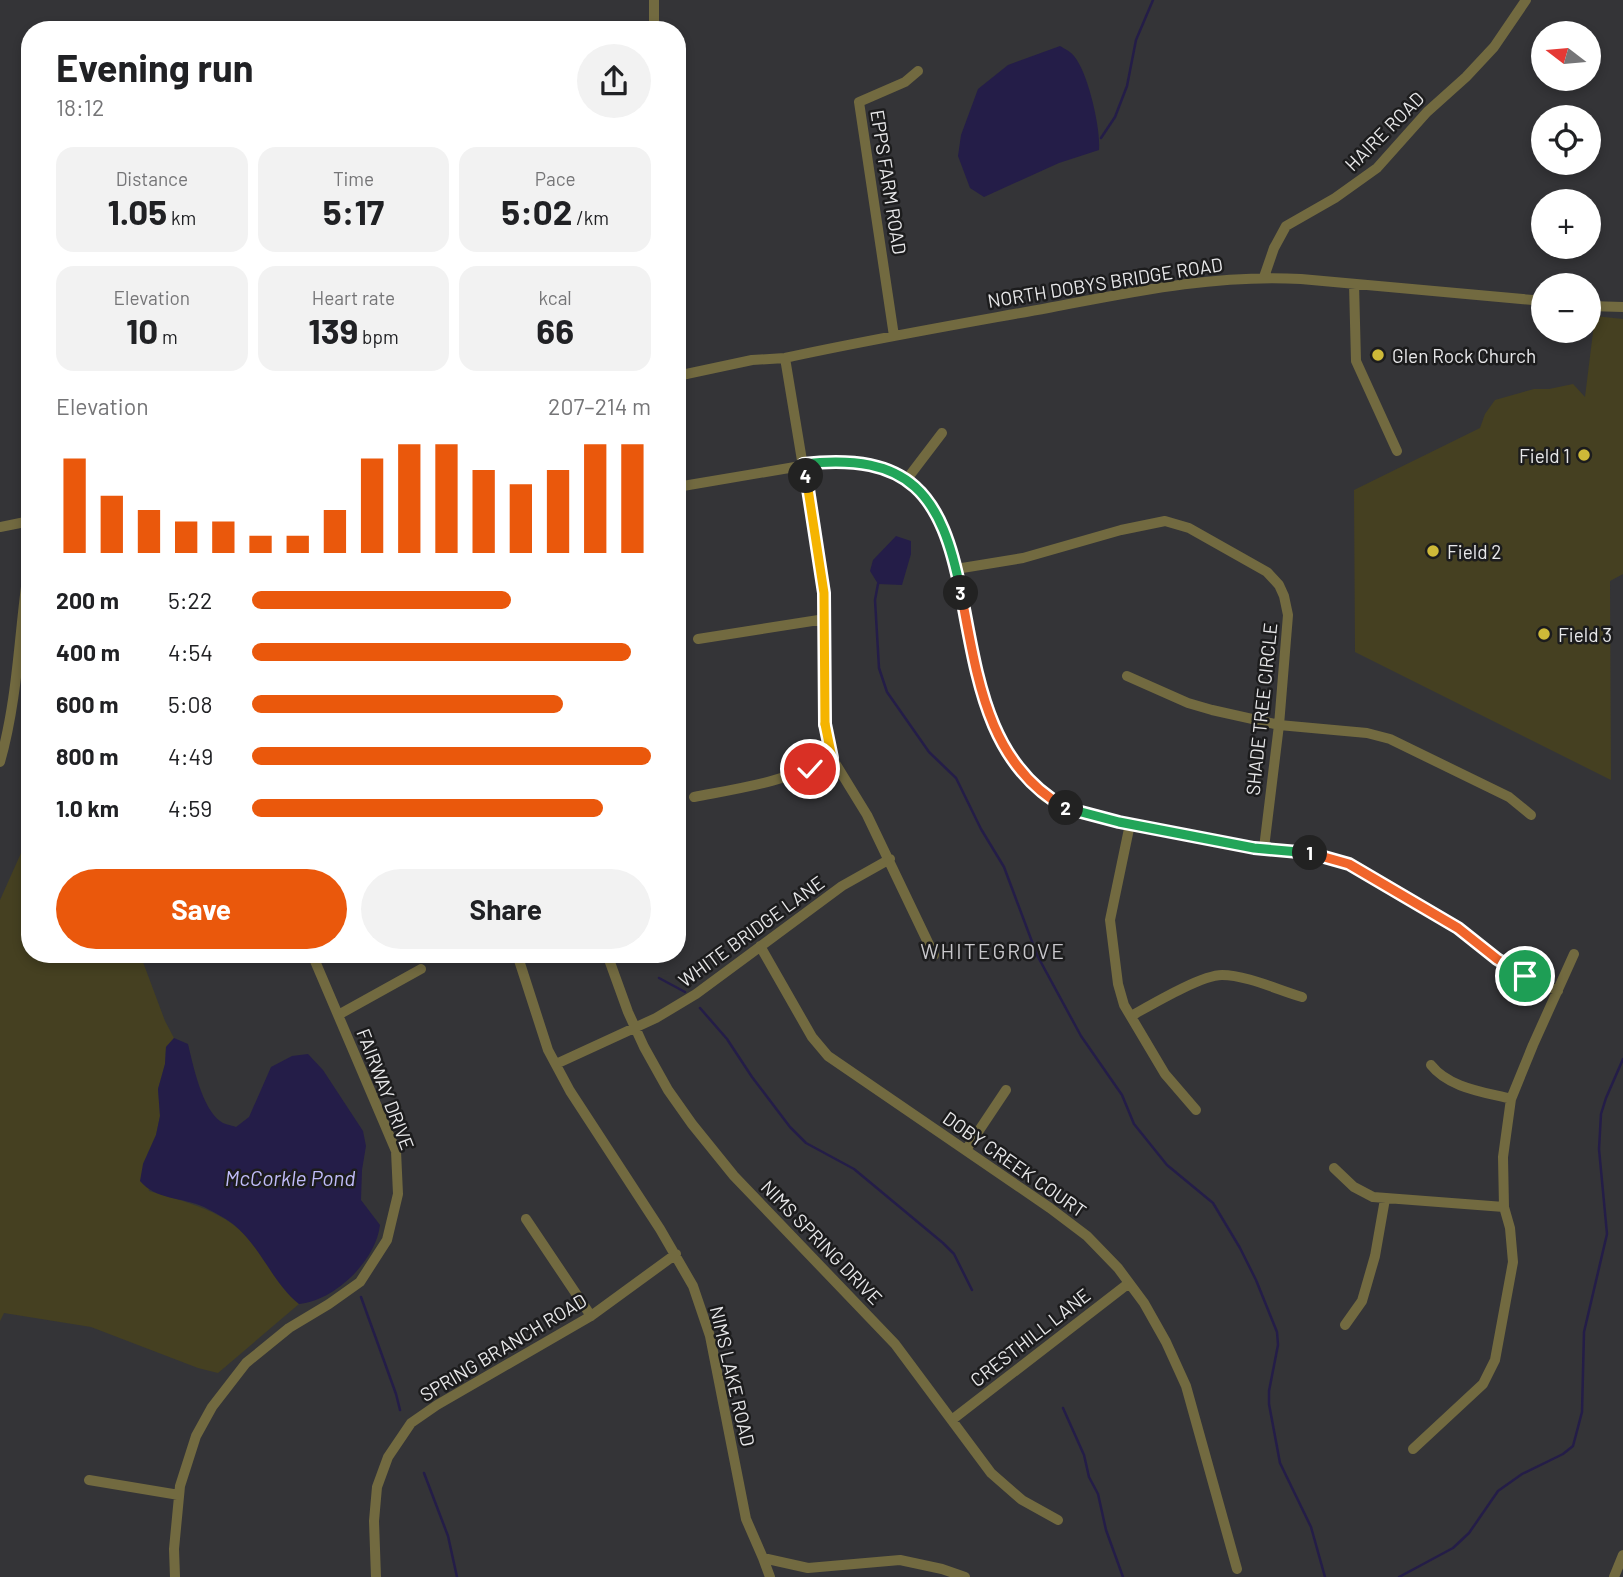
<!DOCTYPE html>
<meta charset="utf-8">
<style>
:root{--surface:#fff;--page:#f2f2f2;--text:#202124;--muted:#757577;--accent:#ea580c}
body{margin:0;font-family:Barlow,sans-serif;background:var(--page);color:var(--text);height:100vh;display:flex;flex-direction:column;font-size:26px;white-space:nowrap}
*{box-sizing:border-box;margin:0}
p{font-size:23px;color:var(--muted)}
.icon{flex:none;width:38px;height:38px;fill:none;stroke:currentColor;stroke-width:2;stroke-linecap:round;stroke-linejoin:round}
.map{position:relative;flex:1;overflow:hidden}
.drawer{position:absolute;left:21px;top:21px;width:665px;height:942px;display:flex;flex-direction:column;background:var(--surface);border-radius:28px;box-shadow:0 4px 10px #0003}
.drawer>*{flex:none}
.needle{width:46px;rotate:286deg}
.controls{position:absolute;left:1531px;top:21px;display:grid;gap:14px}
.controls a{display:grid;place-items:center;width:70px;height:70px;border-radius:50%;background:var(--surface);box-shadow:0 4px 10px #0003;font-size:35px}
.pin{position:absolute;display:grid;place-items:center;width:60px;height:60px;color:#fff;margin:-30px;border:4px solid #fff;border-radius:50%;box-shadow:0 2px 7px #0007}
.km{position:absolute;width:35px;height:35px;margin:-18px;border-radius:50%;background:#222;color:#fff;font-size:19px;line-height:35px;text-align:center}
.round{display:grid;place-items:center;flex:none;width:74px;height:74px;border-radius:37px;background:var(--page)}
.headline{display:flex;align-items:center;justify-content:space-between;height:119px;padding:0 35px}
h1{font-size:38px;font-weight:700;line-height:52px}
.stats{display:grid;grid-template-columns:repeat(3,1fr);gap:10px;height:119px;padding:7px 35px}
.stats div{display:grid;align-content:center;border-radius:18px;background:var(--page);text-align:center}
.stats b{font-size:35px;font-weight:700}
.stats small{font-size:19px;font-weight:400}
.stats p{font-size:19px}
.chart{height:196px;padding:14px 35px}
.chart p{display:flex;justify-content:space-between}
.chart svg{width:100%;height:126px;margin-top:7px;stroke:var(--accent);stroke-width:6}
.button{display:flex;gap:14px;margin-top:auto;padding:14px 35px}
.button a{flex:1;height:80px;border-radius:42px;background:var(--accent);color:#fff;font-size:28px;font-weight:700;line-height:80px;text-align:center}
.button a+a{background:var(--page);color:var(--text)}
ul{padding:0 35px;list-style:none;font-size:23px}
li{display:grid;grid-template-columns:112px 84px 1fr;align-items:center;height:52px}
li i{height:18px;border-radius:9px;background:var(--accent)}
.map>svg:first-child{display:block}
</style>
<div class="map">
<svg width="1623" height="1577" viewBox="0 0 1623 1577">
<rect width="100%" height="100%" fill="#343437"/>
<!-- green -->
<path fill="#454021" d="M1595 316 1623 319V574L1610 581 1611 780 1355 652 1354 490 1480 428 1485 414 1495 400 1534 389H1549L1573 384 1585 397Z
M30 833V954H140L165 1021 174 1038 166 1047 165 1064 158 1089 160 1116 156 1135 143 1164 149 1191C186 1202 228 1211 253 1244 269 1265 279 1288 299 1304L218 1373 198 1368 91 1327 4 1313 0 1321V900Z"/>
<!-- water -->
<path fill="#241d48" d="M1060 46C1065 49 1070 51 1074 56 1088 72 1101 129 1099 150L1059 163 984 197 970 188 958 156 961 135 978 89 1008 65Z
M896 536 911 541V554L902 585 878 584 870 571 873 560Z
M174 1038 188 1044C193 1065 202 1108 220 1121 223 1124 231 1125 236 1127L249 1117 271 1067 292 1056 308 1054 323 1070 363 1131 366 1146 362 1170 361 1200 380 1225C376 1261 334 1301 299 1304 272 1282 261 1247 233 1224 225 1218 214 1212 204 1207 182 1197 156 1200 140 1181L143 1164 156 1135 160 1116 158 1089 165 1064 166 1047Z"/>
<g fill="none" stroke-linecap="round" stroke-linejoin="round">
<!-- stream -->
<path stroke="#241d48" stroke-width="2.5" d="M1101 138 1115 117 1127 86 1136 40 1153 0
M878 584 875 600 879 668 887 692 929 752 956 778 981 829 1004 867 1037 955 1081 1036 1122 1095 1134 1124 1167 1165 1213 1203 1240 1248 1256 1280 1277 1332 1278 1345 1269 1391V1404L1280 1463 1311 1527 1325 1577
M659 978 685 992
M700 1008 727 1039 752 1077 790 1127 806 1143 854 1169 943 1243 954 1254 972 1290
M361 1297 396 1394 400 1410
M1063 1408 1084 1455 1089 1477 1098 1494 1106 1530 1123 1577
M424 1473 448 1536 457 1577
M1399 1577 1453 1548 1469 1533 1498 1491 1522 1474 1563 1454 1573 1446 1582 1412 1584 1332 1607 1234 1599 1149 1601 1114 1606 1098 1623 1059"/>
<!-- minor -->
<path stroke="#726a40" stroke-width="10" d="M654 30V0
M1264 277 1274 248 1286 226 1335 198 1377 168 1427 112 1466 77 1494 47 1526 0
M1354 284 1356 361 1397 451
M1589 306 1623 307
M894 336 859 102 905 82 918 71
M785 358 824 593 825 730 832 758 867 815 934 955
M677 376 752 360 785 358C872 339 960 324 1048 308 1132 292 1216 274 1301 279L1544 301
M907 479 942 433
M677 487 830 461 860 462 879 466 907 479 930 502 949 541 981 691 998 736 1019 770 1045 797 1066 808 1119 822 1254 848 1309 853 1349 864 1458 928 1497 959 1525 976 1558 991
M0 527 30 521
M956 569 1023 558 1121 530 1165 521 1189 528 1267 572 1279 585 1284 596 1288 615 1279 725 1264 848
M698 639 825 619
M1127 676 1188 703 1212 710 1279 725 1367 733 1390 739 1509 797 1531 815
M0 762C19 695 19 626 30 558
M694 797C746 787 784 782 832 758
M1130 824 1110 920 1118 984 1124 1005 1165 1074 1196 1110
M760 946 812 1037 828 1056 1050 1208 1087 1236 1118 1268 1144 1303 1166 1342 1186 1386 1237 1569
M517 954 548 1050 570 1091 660 1229 693 1286 710 1336 746 1519 763 1558 808 1568 900 1560 942 1569 965 1577
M607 954 628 1012 644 1047 668 1090 692 1124 734 1176 895 1344 991 1473 1022 1500 1058 1520
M338 1015 421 969
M1131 1016C1151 1005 1201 975 1222 975 1246 975 1278 990 1302 997
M556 1064 656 1018 696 994 842 886 890 859
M1431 1065C1449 1088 1484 1092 1511 1099
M966 1150 1006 1090
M1334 1168 1354 1187 1373 1197 1504 1207
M526 1219 591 1316
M1345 1325 1362 1301 1375 1256 1385 1199
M953 1419 1129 1283
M1413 1449 1483 1384 1495 1360 1513 1262 1510 1228 1504 1207 1503 1157 1511 1099 1533 1045 1574 954
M89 1480 179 1495
M763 1558 770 1577
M175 1577 174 1549 180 1486 196 1436 212 1407 246 1363 289 1328 329 1304 360 1282 387 1240 398 1194 396 1151 312 954
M376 1577 374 1521 377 1487 388 1457 411 1423 437 1405 591 1316 676 1254
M1614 1577 1623 1555"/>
</g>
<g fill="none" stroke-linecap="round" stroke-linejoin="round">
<!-- split-1 casing -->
<g stroke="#fff" stroke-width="14">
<path id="split-1" d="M1310 853 1349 864 1458 928 1497 959 1525 976"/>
</g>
<!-- split-2 casing -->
<g stroke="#fff" stroke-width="14">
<path id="split-2" d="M1066 808 1119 822 1254 848 1310 853"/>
</g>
<!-- split-3 casing -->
<g stroke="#fff" stroke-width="14">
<path id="split-3" d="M961 593C977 674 986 764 1066 808"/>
</g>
<!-- split-4 casing -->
<g stroke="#fff" stroke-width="14">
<path id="split-4" d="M806 476 803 464C910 452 942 494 961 593"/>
</g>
<!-- split-5 casing -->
<g stroke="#fff" stroke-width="14">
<path id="split-5" d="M806 476 824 593 825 724"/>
</g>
<!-- split-6 casing -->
<g stroke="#fff" stroke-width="14">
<path id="split-6" d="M810 769 832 758 825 724"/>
</g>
<!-- split-1 -->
<use href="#split-1" stroke="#f0652b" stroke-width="9"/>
<!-- split-2 -->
<use href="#split-2" stroke="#22a559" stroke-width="9"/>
<!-- split-3 -->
<use href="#split-3" stroke="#f0652b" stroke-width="9"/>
<!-- split-4 -->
<use href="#split-4" stroke="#22a559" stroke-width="9"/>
<!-- split-5 -->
<use href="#split-5" stroke="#f5b400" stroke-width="9"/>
<!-- split-6 -->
<use href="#split-6" stroke="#f5b400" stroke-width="9"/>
</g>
<!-- markers -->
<g fill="#ceb938" stroke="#1c1c1d" stroke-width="2.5">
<circle cx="1378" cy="355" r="7"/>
<circle cx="1584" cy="455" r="7"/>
<circle cx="1433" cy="551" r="7"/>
<circle cx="1544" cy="634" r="7"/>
</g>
<g text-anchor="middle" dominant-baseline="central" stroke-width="5" stroke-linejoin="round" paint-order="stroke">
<!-- street labels -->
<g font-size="19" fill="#e8e8ea" stroke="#1c1c1d">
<text transform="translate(1384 131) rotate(-45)">HAIRE ROAD</text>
<text transform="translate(889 182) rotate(81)">EPPS FARM ROAD</text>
<text transform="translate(1105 282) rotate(-9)">NORTH DOBYS BRIDGE ROAD</text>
<text transform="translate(1261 709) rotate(-84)">SHADE TREE CIRCLE</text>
<text transform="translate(751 931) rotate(-36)">WHITE BRIDGE LANE</text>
<text transform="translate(386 1089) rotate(69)">FAIRWAY DRIVE</text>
<text transform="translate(1015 1164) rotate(35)">DOBY CREEK COURT</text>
<text transform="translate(822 1242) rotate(46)">NIMS SPRING DRIVE</text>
<text transform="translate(1030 1337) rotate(-38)">CRESTHILL LANE</text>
<text transform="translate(503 1347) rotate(-31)">SPRING BRANCH ROAD</text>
<text transform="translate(733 1376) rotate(77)">NIMS LAKE ROAD</text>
</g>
<!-- poi labels -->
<g font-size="19" fill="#e8e8ea" stroke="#1c1c1d" text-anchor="start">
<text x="1392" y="355">Glen Rock Church</text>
<text x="1570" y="455" text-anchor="end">Field 1</text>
<text x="1447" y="551">Field 2</text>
<text x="1558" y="634">Field 3</text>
</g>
<!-- neighbourhood labels -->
<g font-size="21" letter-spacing="2" fill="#c8c7cb" stroke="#1c1c1d">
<text x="993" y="950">WHITEGROVE</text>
</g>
<!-- water labels -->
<g font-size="21" font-style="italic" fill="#c0bcf9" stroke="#1c1c1d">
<text x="290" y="1177">McCorkle Pond</text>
</g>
</g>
</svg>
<div class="controls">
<a><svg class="needle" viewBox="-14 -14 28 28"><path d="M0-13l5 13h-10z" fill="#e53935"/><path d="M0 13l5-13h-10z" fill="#757577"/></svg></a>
<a><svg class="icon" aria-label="locate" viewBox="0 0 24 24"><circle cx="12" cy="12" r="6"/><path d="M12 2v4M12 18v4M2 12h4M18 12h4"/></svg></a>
<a>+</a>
<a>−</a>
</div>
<div class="pin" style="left:1525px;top:976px;background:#1e9e55"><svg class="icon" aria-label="arrive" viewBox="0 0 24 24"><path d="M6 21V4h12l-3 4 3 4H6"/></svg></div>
<div class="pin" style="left:810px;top:769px;background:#d93025"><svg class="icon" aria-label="check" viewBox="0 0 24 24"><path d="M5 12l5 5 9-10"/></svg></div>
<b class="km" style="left:1310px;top:853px">1</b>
<b class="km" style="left:1066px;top:808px">2</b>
<b class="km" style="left:961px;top:593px">3</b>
<b class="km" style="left:806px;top:476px">4</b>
<section class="drawer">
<div class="headline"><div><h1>Evening run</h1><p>18:12</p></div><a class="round"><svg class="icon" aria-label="share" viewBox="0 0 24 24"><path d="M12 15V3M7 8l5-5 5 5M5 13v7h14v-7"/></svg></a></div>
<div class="stats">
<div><p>Distance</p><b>1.05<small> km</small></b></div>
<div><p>Time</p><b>5:17</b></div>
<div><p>Pace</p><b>5:02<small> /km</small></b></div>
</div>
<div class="stats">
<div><p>Elevation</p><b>10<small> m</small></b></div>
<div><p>Heart rate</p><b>139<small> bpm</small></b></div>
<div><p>kcal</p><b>66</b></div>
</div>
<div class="chart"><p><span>Elevation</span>207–214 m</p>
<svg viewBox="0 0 160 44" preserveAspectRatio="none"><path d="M5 44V11M15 44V24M25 44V29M35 44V33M45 44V33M55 44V38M65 44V38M75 44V29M85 44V11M95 44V6M105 44V6M115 44V15M125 44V20M135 44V15M145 44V6M155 44V6"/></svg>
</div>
<ul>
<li><b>200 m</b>5:22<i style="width:65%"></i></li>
<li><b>400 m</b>4:54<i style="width:95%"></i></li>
<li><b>600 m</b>5:08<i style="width:78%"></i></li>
<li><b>800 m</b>4:49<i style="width:100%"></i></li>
<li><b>1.0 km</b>4:59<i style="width:88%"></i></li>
</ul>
<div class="button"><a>Save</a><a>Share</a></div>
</section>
</div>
